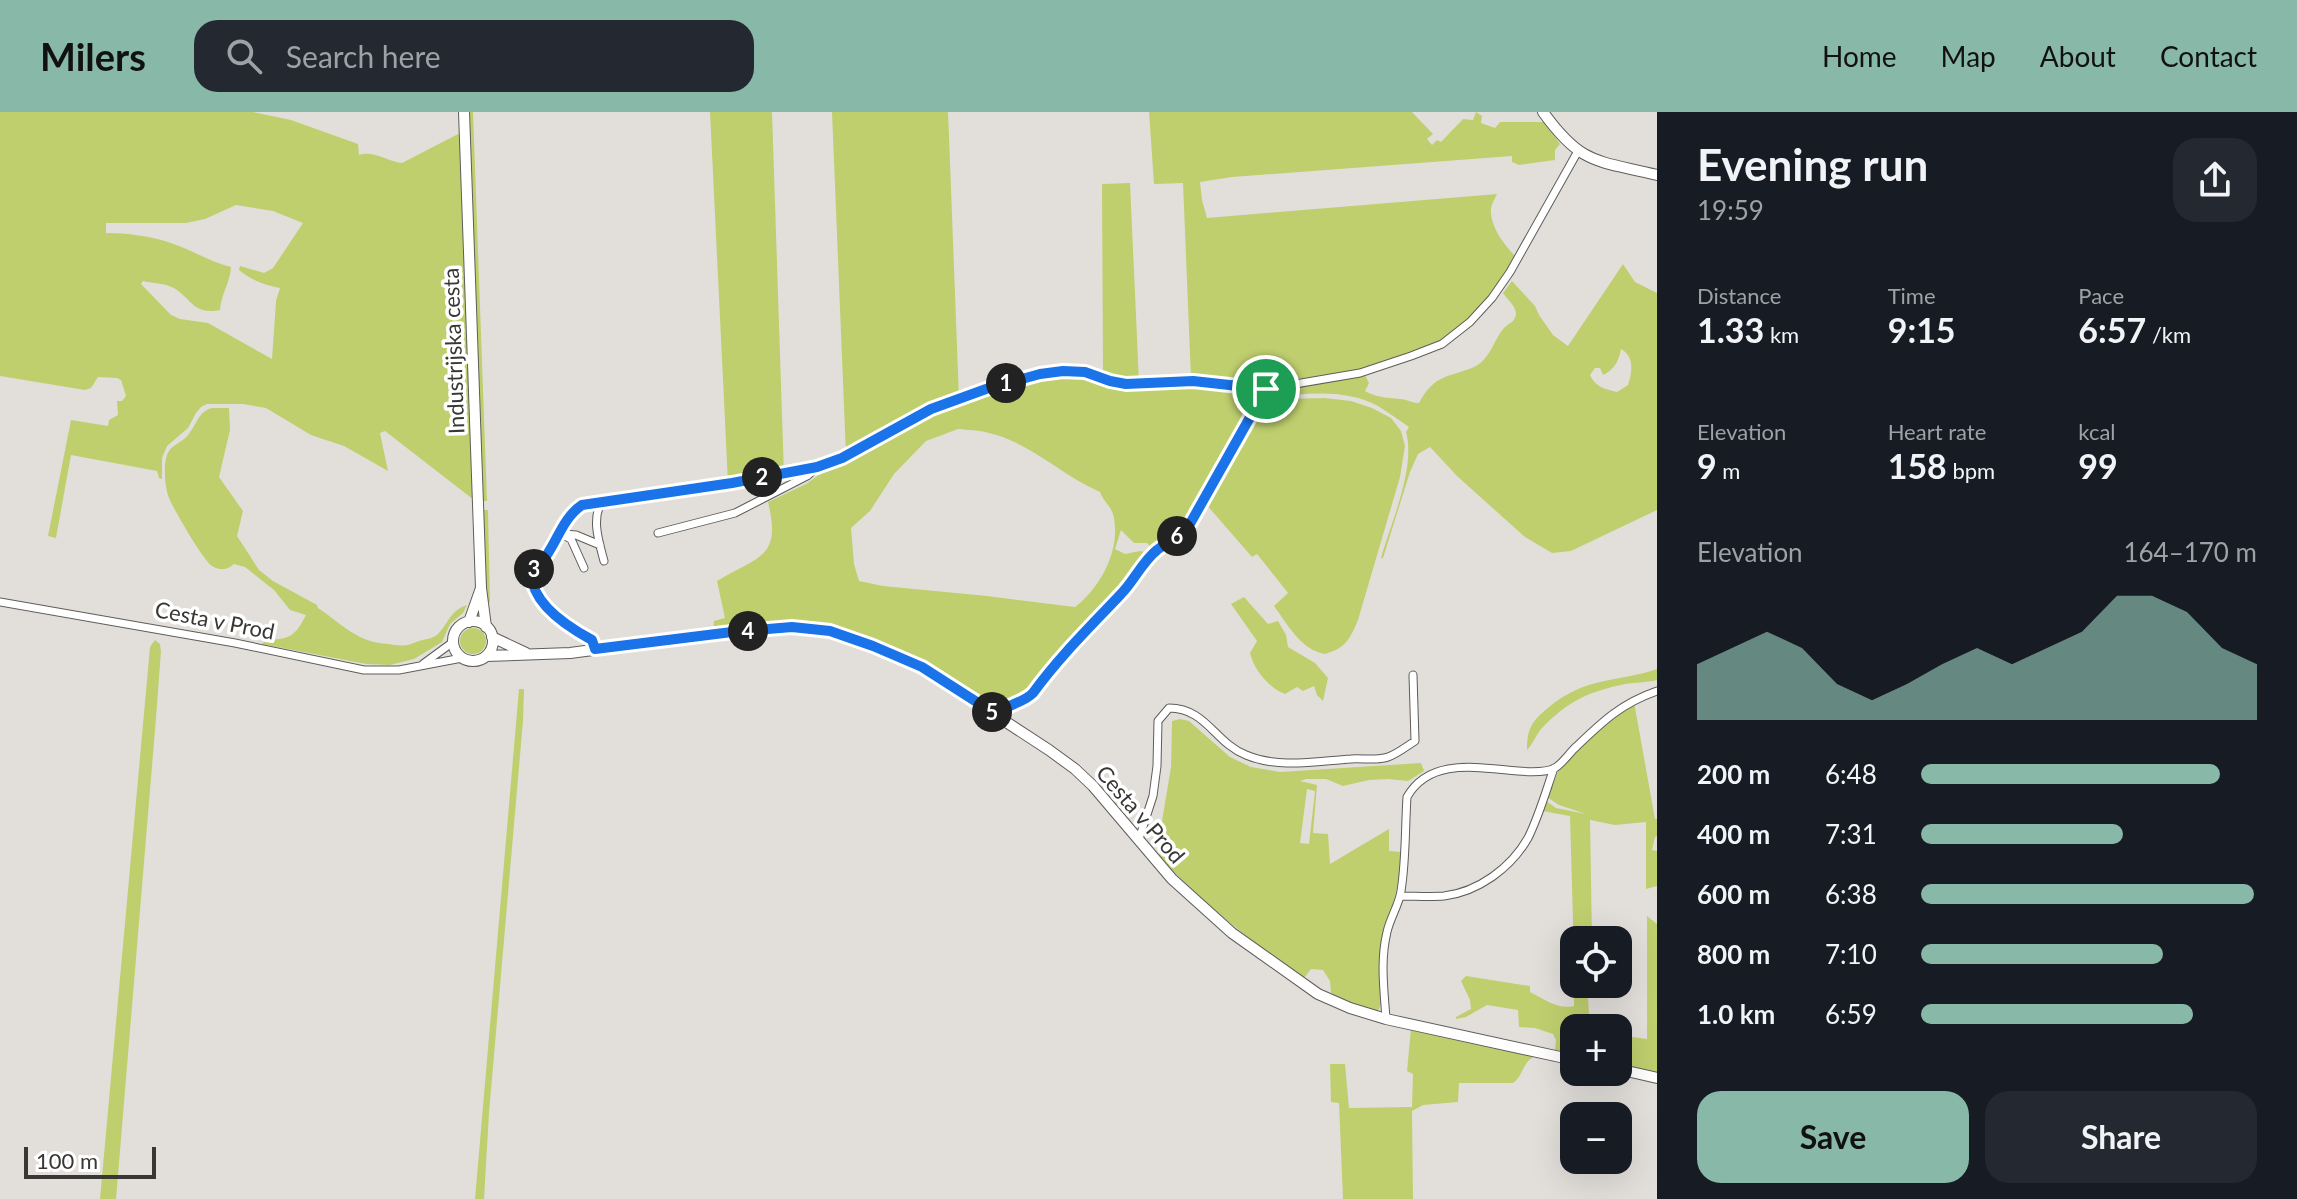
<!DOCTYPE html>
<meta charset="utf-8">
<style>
:root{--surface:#171b24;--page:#242831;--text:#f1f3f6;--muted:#9ea1a6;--accent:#87b8a8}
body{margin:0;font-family:Lato,sans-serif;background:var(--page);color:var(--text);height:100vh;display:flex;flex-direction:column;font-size:30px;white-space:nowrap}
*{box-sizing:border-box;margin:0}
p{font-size:26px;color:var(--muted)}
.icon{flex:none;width:44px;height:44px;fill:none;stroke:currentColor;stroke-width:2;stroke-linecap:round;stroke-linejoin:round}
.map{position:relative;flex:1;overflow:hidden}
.details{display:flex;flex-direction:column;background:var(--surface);width:640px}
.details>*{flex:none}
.tools{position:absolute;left:1560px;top:814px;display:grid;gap:16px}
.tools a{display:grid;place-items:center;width:72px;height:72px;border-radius:16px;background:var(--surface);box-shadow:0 8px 32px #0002;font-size:40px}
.scale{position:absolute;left:24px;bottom:20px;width:132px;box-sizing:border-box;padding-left:8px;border:4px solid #383735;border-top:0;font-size:22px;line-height:28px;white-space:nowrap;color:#383735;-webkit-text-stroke:6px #fff;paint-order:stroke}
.pin{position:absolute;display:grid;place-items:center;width:68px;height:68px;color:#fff;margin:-34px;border:4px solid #fff;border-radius:50%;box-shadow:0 2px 8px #0007}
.km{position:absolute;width:40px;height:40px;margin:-20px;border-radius:50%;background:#222;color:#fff;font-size:22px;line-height:40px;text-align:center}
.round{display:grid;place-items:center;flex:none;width:84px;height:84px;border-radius:24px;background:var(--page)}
.head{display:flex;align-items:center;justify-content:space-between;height:136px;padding:0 40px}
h1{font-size:44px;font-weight:700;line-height:60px}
.metrics{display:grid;grid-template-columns:repeat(3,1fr);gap:12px;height:136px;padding:8px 40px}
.metrics div{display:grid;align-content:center}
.metrics b{font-size:34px;font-weight:700}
.metrics small{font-size:22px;font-weight:400}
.metrics p{font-size:22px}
.chart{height:224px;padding:16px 40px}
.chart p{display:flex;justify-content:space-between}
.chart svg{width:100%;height:144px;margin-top:8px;fill:var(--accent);opacity:.7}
.primary-button{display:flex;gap:16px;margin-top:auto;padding:16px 40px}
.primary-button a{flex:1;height:92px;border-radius:24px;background:var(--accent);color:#111;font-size:32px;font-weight:700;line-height:92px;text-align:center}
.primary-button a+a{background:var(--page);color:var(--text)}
ul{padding:0 40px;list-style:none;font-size:26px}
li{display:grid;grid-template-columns:128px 96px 1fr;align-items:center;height:60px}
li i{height:20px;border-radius:10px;background:var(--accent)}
header{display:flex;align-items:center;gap:48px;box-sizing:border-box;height:112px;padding:0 40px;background:var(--accent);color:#111}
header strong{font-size:38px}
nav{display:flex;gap:44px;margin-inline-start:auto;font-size:28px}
.search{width:560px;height:72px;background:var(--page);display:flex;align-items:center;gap:20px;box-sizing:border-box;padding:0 28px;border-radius:24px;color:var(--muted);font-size:30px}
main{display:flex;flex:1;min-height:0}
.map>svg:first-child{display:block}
</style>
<header>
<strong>Milers</strong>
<div class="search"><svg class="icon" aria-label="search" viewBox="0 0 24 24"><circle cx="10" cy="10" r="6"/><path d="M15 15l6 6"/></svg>Search here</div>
<nav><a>Home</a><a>Map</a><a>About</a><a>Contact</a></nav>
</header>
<main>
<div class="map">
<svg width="1657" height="1087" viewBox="0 0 1657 1087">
<rect width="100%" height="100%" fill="#e2dfdb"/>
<!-- green -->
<path fill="#bfcf6e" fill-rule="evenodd" d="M0 0H253L291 8 358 32 359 43C373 38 387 49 402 51L460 21 474 388 385 319 380 321 388 359 344 334 311 323 266 296 243 292H207L201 295 196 301 188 316 167 334 162 346V367L159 366 157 359 71 343 56 426 48 424 71 308 108 314 109 308 118 303 117 289H122L126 284 121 268 117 266 98 265 91 276 85 278 0 264ZM236 93 273 99 303 111 273 156 264 161 240 154 239 158C251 168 264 173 280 176L276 189 272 247 208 211 180 207 171 203 141 172 143 169C151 171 162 171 169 174 191 182 190 204 220 198 221 182 230 171 231 155 210 150 192 138 171 131 151 124 127 121 106 121V111H186L205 107Z
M469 0H473L487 389H483Z
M710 0H772L784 363 728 371Z
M832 0H948L949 24 959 287 935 296 846 344Z
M1149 0H1412L1433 22 1427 27 1432 33 1437 28 1441 30 1463 7 1473 8 1476 0 1482 4 1481 11 1495 16 1500 10H1544L1560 32 1555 38V48L1519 53 1512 50V44L1232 65 1200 70 1202 88 1207 106 1497 82C1494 88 1490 95 1491 101 1492 118 1507 136 1518 147L1512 158 1455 224 1383 254 1259 273 1191 266 1183 71 1154 72Z
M1130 71 1139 270 1119 269 1103 265 1102 72Z
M1623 152 1635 170 1657 181V398L1571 439 1552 441 1525 425 1458 365 1430 335 1418 342 1410 360 1383 446H1381C1391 411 1416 355 1406 320L1409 315C1399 308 1389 301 1378 294 1347 277 1308 281 1274 285H1270V282L1280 277 1365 263 1369 271 1365 279C1378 287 1391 285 1406 288 1410 289 1414 291 1419 291 1435 262 1447 266 1474 255 1490 248 1494 227 1504 216 1509 211 1515 210 1516 202 1516 194 1507 187 1503 181L1512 169 1535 194 1539 203 1553 223 1568 234ZM1621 237C1635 245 1632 260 1628 273L1617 280C1605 277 1595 275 1590 263L1595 256H1600L1603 263C1614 258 1619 249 1621 237Z
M1064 262 1079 263 1117 272 1179 270 1253 277 1257 280 1258 286 1189 408 1158 435 1152 436 1147 431H1134L1121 418 1115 437 1125 442 1140 439 1149 441 1137 461 1035 581 997 598 959 573 916 549 835 517 713 519 714 509 725 506 717 469C758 444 782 447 768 390L806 372 823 360 848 349 929 303 1021 272ZM958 317C968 318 979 318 989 321 1031 331 1062 364 1100 380 1103 389 1110 393 1113 402 1122 436 1101 475 1075 495L987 484 883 474 859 469 854 452 851 416 870 399 894 362 926 329Z
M1324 286 1351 289 1372 296 1391 306 1401 319 1405 334 1400 365 1358 508C1350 527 1346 536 1325 542 1301 538 1288 513 1274 494L1288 481 1257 442 1252 445 1205 391 1254 301C1270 284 1302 287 1324 286Z
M212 296H229L230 318 219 365 243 399 237 424 259 458 273 469 317 493 318 496C342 512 358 531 389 532 394 533 402 534 408 533 412 532 415 530 419 529 426 527 431 527 437 523 448 513 449 499 467 493L463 501 450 512 442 530 414 547 390 553 366 552 262 532 266 527C289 529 296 523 306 503L290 498 274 478 245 455 234 452C227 458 221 459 212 454 203 448 174 398 169 386 165 376 163 354 167 343 171 332 182 331 188 323 197 312 198 300 212 296Z
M483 398H488L490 490 486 492Z
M1244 485 1268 512 1278 509 1286 523 1288 535 1315 551 1328 566 1323 589 1317 583 1314 574 1303 579 1297 575 1285 582C1269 576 1254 558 1250 541L1257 529 1231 492Z
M460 529a13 13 0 1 1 26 0a13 13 0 1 1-26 0Z
M155 528 160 532 161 539 156 606 116 1087H100L150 535Z
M1657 557V568C1646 571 1636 570 1625 572 1588 580 1568 589 1541 617 1536 623 1533 632 1527 638 1527 616 1532 609 1549 595 1587 564 1615 571 1657 557Z
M519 577H524L523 609 489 1001 484 1087H475Z
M1634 590 1655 707H1657V724L1655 725 1652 738 1657 739V774L1646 777V710L1615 713 1590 708 1592 828H1574V845L1570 704 1542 699 1546 689 1556 696 1586 702 1559 693 1547 685 1561 653 1611 606Z
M1180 607 1189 609 1230 645 1251 655 1280 660 1421 651 1424 659 1408 669 1388 667 1369 668 1343 674 1326 667H1306L1300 669 1317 673 1313 721 1328 722 1330 752 1389 717V739L1401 740C1401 779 1383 816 1379 856 1378 869 1385 888 1378 899L1343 888 1331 881 1330 869 1323 858 1311 857 1304 866C1253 830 1201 791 1159 744L1161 715 1171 655 1172 609ZM1307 677 1315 679 1309 732 1300 731Z
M1647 804 1657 812V962L1618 953V923L1647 927Z
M1466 864 1530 874V880C1544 887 1558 898 1574 894V865V872H1587L1590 916H1574V943L1555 938 1556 928 1553 922 1535 916 1519 915 1518 898 1487 893 1466 905 1456 907V905L1471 897 1470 888 1461 869Z
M1411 917 1537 944C1522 948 1524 964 1513 971H1459L1458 990 1423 993 1412 999 1413 1087H1343L1339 991 1331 990 1330 952H1345L1349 996 1412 995 1413 962 1407 959Z"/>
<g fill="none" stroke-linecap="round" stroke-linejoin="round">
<!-- street casing -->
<g stroke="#5f5d5a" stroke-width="9">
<path id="street" d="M602 389C591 407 599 430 604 449
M559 421 571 427 584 456
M658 421 735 401 807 364 815 357
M564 422 576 423 600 433
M0 490 235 531 364 558H399L462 546
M595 537 592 528C568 516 529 490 532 459 555 441 558 409 582 393L817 355 842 346 931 297 986 277 1040 262 1063 259 1085 260 1110 269 1126 272 1193 269 1266 277 1360 261 1411 244 1442 232 1470 210 1492 186 1510 160 1578 39
M423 552 453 530
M997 603 1007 594 1028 586 1081 522 1124 479 1147 448 1191 410 1266 277
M1139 727 1153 684 1157 654 1158 609 1169 596C1206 596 1215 631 1246 643 1279 657 1317 649 1351 647 1362 646 1378 649 1388 645 1397 642 1407 634 1415 629L1413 563
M1400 784C1415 784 1430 785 1444 784 1478 780 1511 756 1528 726 1539 704 1546 679 1554 656
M1386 907C1384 877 1380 849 1387 820 1390 806 1399 793 1401 779 1406 748 1405 716 1407 685 1430 645 1478 656 1518 659 1529 660 1545 661 1555 656 1563 651 1570 640 1577 634 1603 609 1622 591 1657 579"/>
</g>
<!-- secondary casing -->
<g stroke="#5f5d5a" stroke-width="12">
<path id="secondary" d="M464 0 481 476 486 515
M1543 0C1582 54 1597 48 1657 63
M453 529a20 20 0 1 1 40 0a20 20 0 1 1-40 0Z
M469 510 481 476
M492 525 526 541
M486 544 570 541 729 520 792 515 830 519 873 534 922 555 1049 638 1075 657 1093 674 1172 767 1232 821 1318 882 1350 896 1386 907 1574 948
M1618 957 1657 966"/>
</g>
<!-- street -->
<use href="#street" stroke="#fff" stroke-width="7"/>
<!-- secondary -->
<use href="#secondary" stroke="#fff" stroke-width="10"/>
</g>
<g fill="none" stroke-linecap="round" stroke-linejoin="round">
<!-- route casing -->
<g stroke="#fff" stroke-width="16">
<path id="route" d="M1063 259 1085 260 1110 269 1126 272 1193 269 1266 277 1191 410C1180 422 1169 429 1157 438 1142 450 1134 469 1121 482 1091 514 1059 545 1033 581 1022 592 1010 590 997 603L922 555 873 534 830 519 792 515 732 520 595 537 592 528C568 515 529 490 532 459 556 441 558 409 582 393L732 371 817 355 842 346 931 297 986 277 1040 262Z"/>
</g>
<!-- route -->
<use href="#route" stroke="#1a73e8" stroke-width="10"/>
</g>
<g text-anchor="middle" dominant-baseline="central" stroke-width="7" stroke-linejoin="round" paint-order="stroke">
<!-- street labels -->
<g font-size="22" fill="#383735" stroke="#fff">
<text transform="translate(453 239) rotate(-92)">Industrijska cesta</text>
<text transform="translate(215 508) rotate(11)">Cesta v Prod</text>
<text transform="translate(1141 702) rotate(49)">Cesta v Prod</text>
</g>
</g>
</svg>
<div class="tools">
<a><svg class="icon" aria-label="locate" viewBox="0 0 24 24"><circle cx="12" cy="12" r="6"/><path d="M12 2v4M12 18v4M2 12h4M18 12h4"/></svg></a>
<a>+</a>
<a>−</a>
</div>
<div class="scale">100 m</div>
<div class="pin" style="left:1266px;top:277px;background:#1e9e55"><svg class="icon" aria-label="arrive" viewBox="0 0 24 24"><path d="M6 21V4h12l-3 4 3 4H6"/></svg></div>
<b class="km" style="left:1006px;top:271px">1</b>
<b class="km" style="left:762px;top:365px">2</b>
<b class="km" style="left:534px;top:457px">3</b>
<b class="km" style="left:748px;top:519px">4</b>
<b class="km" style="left:992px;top:600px">5</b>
<b class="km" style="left:1177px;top:424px">6</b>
</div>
<section class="details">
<div class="head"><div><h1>Evening run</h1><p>19:59</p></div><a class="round"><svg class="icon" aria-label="share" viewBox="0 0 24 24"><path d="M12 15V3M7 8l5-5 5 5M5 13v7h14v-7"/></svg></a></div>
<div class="metrics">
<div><p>Distance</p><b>1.33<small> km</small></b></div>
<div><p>Time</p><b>9:15</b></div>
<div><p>Pace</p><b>6:57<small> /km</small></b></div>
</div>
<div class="metrics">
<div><p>Elevation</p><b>9<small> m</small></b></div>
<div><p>Heart rate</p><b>158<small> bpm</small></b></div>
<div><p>kcal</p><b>99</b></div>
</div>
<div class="chart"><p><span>Elevation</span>164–170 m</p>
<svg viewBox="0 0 160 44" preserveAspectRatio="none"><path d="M0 44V27L10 22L20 17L30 22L40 33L50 38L60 33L70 27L80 22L90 27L100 22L110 17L120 6L130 6L140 11L150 22L160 27V44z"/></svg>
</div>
<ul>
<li><b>200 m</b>6:48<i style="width:89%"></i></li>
<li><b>400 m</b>7:31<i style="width:60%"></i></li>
<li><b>600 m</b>6:38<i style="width:99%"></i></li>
<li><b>800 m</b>7:10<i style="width:72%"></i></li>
<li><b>1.0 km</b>6:59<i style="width:81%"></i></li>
</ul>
<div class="primary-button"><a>Save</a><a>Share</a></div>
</section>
</main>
